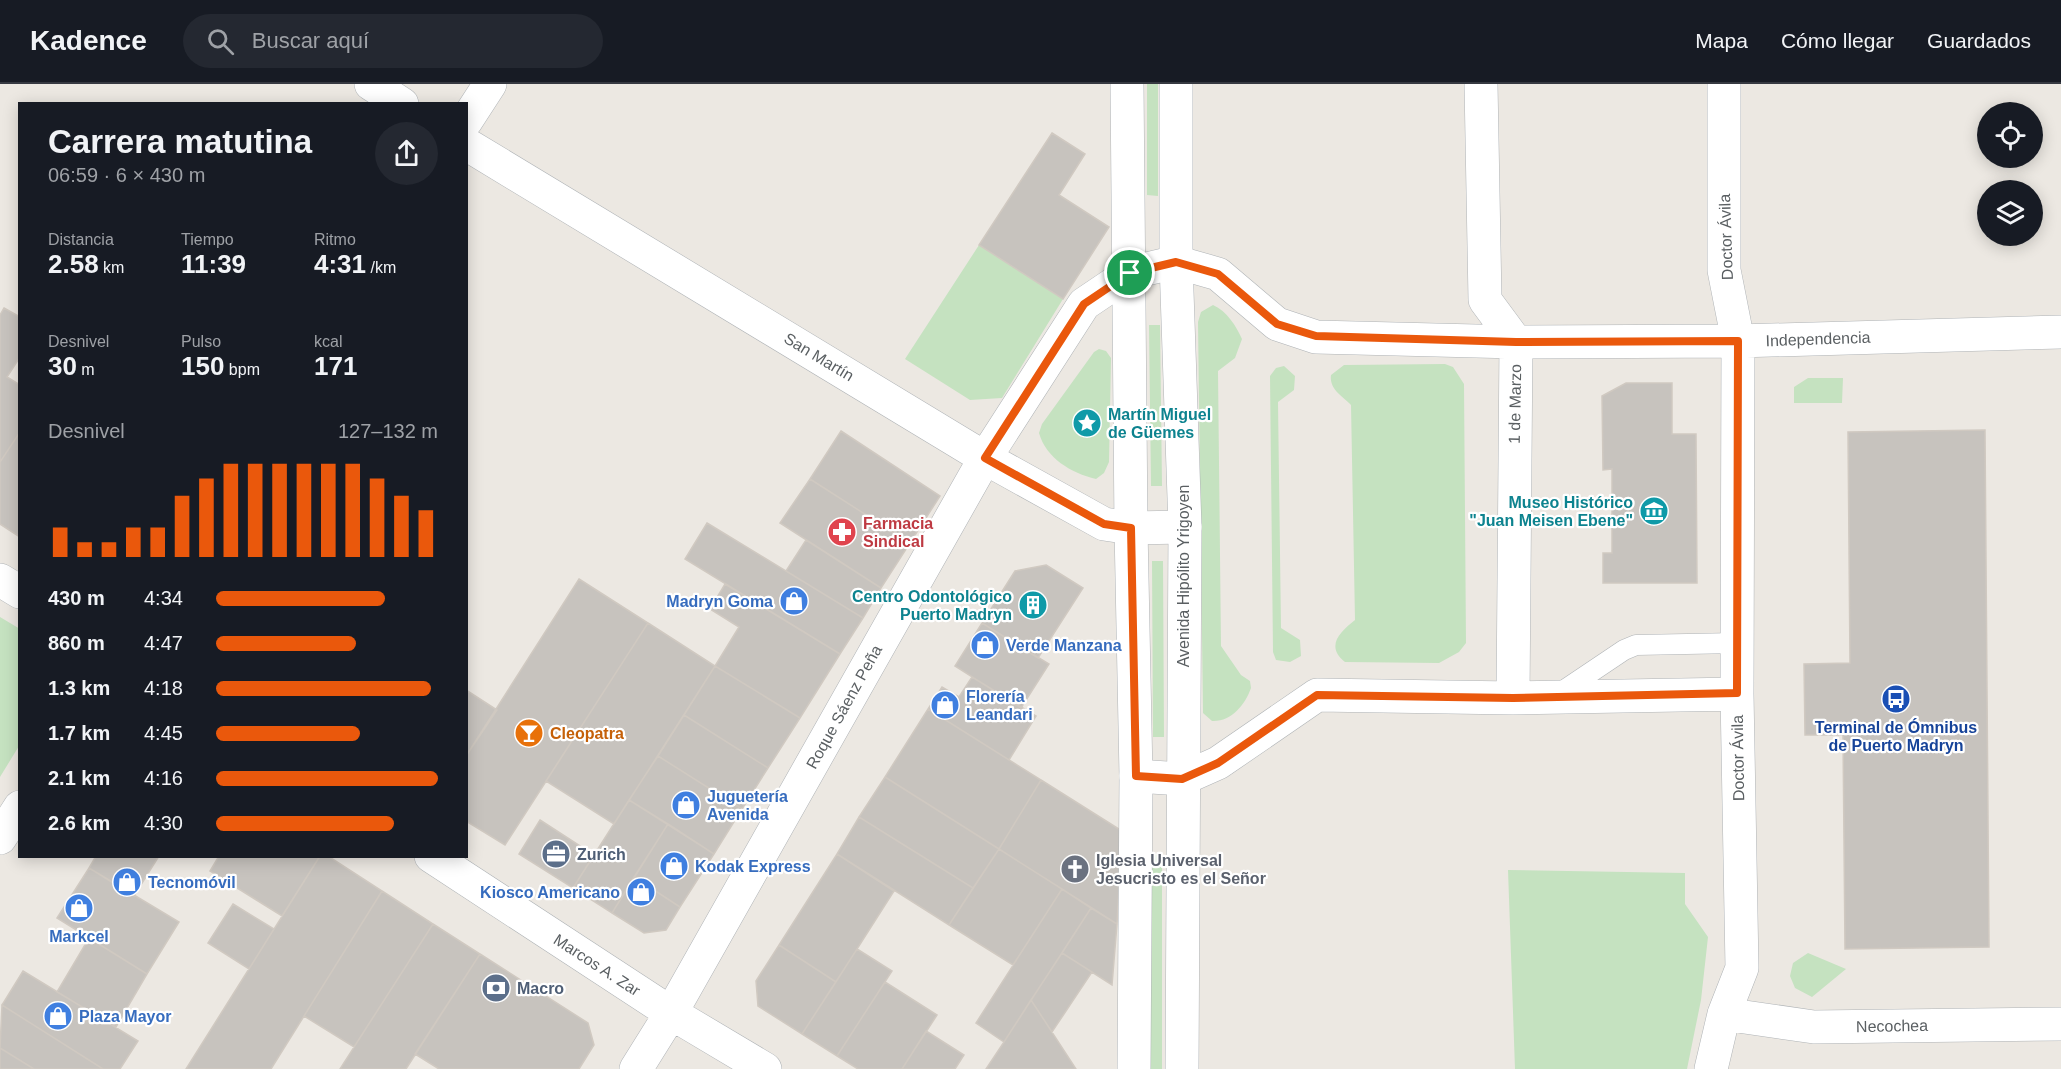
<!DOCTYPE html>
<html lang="es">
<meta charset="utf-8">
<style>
:root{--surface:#171b24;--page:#242831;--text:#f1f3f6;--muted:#9ea1a6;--line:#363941;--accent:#ea580c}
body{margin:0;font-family:Arial,sans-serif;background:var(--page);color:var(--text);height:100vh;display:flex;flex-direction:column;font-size:22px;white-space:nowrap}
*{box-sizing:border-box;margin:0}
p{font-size:20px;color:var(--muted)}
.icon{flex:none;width:33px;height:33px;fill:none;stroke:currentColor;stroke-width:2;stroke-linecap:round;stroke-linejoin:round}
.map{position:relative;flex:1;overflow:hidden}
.details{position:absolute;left:18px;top:18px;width:450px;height:756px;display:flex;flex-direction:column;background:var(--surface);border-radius:0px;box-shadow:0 3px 15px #0003}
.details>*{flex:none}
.buttons{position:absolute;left:1977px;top:18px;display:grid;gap:12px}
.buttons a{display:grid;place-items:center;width:66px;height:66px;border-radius:50%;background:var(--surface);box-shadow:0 3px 15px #0003;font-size:30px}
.pin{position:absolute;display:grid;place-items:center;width:51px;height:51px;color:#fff;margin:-26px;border:3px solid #fff;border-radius:50%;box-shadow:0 2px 6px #0007}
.round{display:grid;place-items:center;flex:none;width:63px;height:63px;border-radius:32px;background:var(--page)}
.headline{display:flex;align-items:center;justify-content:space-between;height:102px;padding:0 30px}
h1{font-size:33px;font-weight:700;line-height:45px}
.metrics{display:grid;grid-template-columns:repeat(3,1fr);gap:9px;height:102px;padding:6px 30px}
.metrics div{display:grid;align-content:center}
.metrics b{font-size:26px;font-weight:700}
.metrics small{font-size:16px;font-weight:400}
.metrics p{font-size:16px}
.chart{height:168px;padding:12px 30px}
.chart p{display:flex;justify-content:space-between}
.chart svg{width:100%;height:108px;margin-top:6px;stroke:var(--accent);stroke-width:6}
ul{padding:0 30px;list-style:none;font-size:20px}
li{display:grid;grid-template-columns:96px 72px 1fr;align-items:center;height:45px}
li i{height:15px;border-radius:8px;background:var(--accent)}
header{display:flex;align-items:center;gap:36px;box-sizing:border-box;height:84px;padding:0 30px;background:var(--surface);border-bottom:2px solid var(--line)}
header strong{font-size:28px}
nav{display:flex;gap:33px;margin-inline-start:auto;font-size:21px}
.search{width:420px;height:54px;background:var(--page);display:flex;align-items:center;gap:15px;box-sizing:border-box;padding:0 21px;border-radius:33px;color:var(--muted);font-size:22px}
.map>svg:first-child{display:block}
</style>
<header>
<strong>Kadence</strong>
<div class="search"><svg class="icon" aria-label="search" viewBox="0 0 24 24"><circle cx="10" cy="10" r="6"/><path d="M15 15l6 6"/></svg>Buscar aquí</div>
<nav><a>Mapa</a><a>Cómo llegar</a><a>Guardados</a></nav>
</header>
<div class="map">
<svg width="2061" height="985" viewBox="0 0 2061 985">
<rect width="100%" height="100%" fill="#ece8e2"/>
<!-- green -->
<path fill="#c5e2c0" d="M1147 0H1158V112L1147 111Z
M979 161 1063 215 1002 314 970 316 905 275Z
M1213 221C1227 227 1236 242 1242 255L1235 274 1218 287 1221 562 1241 591 1250 597 1251 604C1245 621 1231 638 1212 637L1203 629 1198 238 1201 228Z
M1149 241H1160L1162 402H1151Z
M1099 265 1106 267 1111 274 1109 378 1104 389 1096 395C1071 389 1046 374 1039 349L1042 340 1094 268Z
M1445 280 1453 283 1464 300 1466 559 1459 568 1439 579 1345 578C1325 562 1340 548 1355 536L1351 321C1342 312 1329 305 1331 291L1344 281Z
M1284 282 1295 292 1294 306 1278 318 1281 544 1300 556 1301 572 1290 578 1276 576 1273 568 1270 292 1276 284Z
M1808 294H1843L1842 319H1794V303Z
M1152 477H1163L1164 653H1153Z
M0 533 20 545 19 662 0 693Z
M1151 771H1162V985H1151Z
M1508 786 1685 789V820L1708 853 1701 916 1687 985H1515Z
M1808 869 1846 885 1812 913 1795 904 1790 892 1793 879Z"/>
<!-- building -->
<path fill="#c7c3be" stroke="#d0c9c1" stroke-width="1.5" d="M1052 49 1085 70 1059 111 1109 143 1063 215 979 161Z
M4 224 20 233V273L7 293 20 301V348L0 378V231Z
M1626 299H1672V350H1696L1697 499H1603V469H1612V385L1603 386 1602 312Z
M1985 346 1989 863 1845 865 1843 651H1805L1804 580 1850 579 1848 348Z
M841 347 940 412 910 459 810 395Z
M20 348V453L0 440V378Z
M810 395 910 459 881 504 780 439Z
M707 439 863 534 840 570 685 475Z
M806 456 881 504 863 534 786 487Z
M1046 481 1083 504 1038 574 982 539 1015 487Z
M579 495 648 539 505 761 466 737V672Z
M725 500 840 570 800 634 715 582 739 543 710 525Z
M648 539 715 582 614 740 546 697Z
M982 539 1049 580 1021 624 955 582Z
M715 582 800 634 768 684 684 631Z
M972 593 1036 632 1009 676 928 625 942 603 959 613Z
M466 606 497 626 466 672Z
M928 625 1041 696 999 765 885 693Z
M684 631 768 684 742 725 658 672Z
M658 672 742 725 714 770 629 716Z
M885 693 999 765 973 804 859 733Z
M1041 696 1122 747 1117 840 999 765Z
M629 716 668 740 612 829 573 804Z
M859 733 973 804 949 841 837 770Z
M540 736 594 771 573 804 519 770Z
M668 740 714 770 680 823 634 793Z
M999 765 1062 805 1013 881 949 841Z
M837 770 894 807 836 898 779 861Z
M96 772H159L134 812 89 784Z
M219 772H320L282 832 210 787Z
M320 772H328L382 807 271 985H186Z
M89 784 179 838 147 890 57 834Z
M634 793 680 823 666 846 644 849 612 829Z
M1062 805 1091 824 1004 958 976 939Z
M382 807 433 840 354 963 304 932Z
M233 820 274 845 249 885 208 859Z
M1091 824 1117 840 1112 901 1062 869Z
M433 840 480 870 406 985H340Z
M89 854 147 890 116 943 57 908Z
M779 861 836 898 802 950 758 922 756 897Z
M857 865 892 887 837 972 802 950Z
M1062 869 1092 888 1052 948 1031 916Z
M480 870 588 939 594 961 579 985H439L415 970Z
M23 887 138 957 120 985H103L2 921Z
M885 898 937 931 902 985H858L837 972Z
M1031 916 1076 985H986L1004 958Z
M2 921 103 985H34L0 964Z
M926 947 964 971 955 985H902Z
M0 964 34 985H0Z"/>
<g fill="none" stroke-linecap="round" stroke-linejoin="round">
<!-- service casing -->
<g stroke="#afb3b6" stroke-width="21">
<path id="service" d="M1557 611 1624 566 1636 561 1737 559"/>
</g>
<!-- minor casing -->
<g stroke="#afb3b6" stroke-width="34">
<path id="minor" d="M371 0 402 20
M1481 0 1485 216 1516 258 1513 614
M466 37 490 0
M466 60 985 374 1104 440 1131 444 1185 443
M0 496 20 508
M1136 692 1182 695 1218 679 1317 611 1513 614 1737 610
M0 754 20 723
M431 772 671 929 765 985
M1724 930 1814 943 2061 940
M636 985 671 929 985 374 1084 220 1130 189 1176 178 1218 190 1277 240 1316 253 1516 258 1738 257 2061 248
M1711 985 1724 930 1742 884 1737 610 1738 257 1724 186V0"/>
</g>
<!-- secondary casing -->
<g stroke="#afb3b6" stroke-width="34">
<path id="secondary" d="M1127 0 1131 444 1136 692 1134 985
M1176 0V178L1185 443 1182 985"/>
</g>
<!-- service -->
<use href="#service" stroke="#fff" stroke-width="20"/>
<!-- minor -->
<use href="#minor" stroke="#fff" stroke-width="33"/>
<!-- secondary -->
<use href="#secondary" stroke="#fff" stroke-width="33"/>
</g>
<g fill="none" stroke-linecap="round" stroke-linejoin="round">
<!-- route casing -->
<g stroke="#fff" stroke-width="12">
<path id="route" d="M1176 178 1218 190 1277 240 1316 252 1516 258 1738 257 1737 609 1513 614 1317 611 1218 679 1182 695 1136 692 1131 444 1104 440 985 374 1084 220 1130 189Z"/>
</g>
<!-- route -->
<use href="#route" stroke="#ea580c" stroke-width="8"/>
</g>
<!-- icons -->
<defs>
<g id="sight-disc" transform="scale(1.5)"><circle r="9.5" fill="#0f9aa8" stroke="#fff"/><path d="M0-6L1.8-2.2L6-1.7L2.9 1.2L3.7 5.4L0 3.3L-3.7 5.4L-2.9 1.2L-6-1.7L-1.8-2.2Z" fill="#fff"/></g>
<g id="museum-disc" transform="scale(1.5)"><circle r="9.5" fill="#0f9aa8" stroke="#fff"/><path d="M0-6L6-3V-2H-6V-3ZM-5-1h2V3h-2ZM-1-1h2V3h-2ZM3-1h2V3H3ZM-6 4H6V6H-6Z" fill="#fff"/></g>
<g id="pharmacy-disc" transform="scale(1.5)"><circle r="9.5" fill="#e0444e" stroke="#fff"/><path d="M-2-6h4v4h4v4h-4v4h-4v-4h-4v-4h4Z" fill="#fff"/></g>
<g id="shop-disc" transform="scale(1.5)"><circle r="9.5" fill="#3f7fe0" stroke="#fff"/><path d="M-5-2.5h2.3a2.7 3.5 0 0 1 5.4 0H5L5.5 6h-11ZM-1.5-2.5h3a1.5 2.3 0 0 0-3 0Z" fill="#fff"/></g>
<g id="building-disc" transform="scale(1.5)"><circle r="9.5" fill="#0f9aa8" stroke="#fff"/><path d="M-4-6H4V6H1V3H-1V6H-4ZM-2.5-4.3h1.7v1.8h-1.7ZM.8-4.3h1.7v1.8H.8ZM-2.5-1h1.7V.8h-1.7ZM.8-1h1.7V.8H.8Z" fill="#fff"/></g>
<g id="bus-disc" transform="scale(1.5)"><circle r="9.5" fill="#1a4fb4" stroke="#fff"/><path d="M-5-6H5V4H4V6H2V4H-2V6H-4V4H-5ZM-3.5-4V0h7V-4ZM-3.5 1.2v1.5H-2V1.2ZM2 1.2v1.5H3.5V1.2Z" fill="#fff"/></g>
<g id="bar-disc" transform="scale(1.5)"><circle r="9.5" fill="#e8710a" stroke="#fff"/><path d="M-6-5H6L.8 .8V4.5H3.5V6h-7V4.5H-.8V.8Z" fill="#fff"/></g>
<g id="office-disc" transform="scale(1.5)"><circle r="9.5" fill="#5c6f8a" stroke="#fff"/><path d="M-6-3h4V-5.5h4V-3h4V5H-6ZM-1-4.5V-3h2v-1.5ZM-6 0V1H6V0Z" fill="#fff"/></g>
<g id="church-disc" transform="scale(1.5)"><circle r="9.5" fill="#6b7280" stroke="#fff"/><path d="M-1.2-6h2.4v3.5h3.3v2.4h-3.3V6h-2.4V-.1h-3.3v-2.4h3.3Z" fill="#fff"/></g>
<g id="bank-disc" transform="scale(1.5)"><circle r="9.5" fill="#5c6f8a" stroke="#fff"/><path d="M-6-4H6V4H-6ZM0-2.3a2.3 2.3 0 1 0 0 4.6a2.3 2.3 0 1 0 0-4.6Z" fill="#fff"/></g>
</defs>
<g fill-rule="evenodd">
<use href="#sight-disc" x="1087" y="339"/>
<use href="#museum-disc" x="1654" y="427"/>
<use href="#pharmacy-disc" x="842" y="448"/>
<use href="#shop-disc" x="794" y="517"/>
<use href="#building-disc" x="1033" y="521"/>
<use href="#shop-disc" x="985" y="561"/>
<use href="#bus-disc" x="1896" y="615"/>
<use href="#shop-disc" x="945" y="621"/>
<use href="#bar-disc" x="529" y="649"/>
<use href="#shop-disc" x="686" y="721"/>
<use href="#office-disc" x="556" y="770"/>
<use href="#shop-disc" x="674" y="782"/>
<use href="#church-disc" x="1075" y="785"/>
<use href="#shop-disc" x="127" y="798"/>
<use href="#shop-disc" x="641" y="808"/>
<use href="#shop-disc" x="79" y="824"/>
<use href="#bank-disc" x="496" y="904"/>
<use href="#shop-disc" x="58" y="932"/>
</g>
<g text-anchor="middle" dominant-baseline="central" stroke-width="4.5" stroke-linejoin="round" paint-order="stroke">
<!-- street labels -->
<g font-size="16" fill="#5a5f62" stroke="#fff">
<text transform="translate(1726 153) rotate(-92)">Doctor Ávila</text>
<text transform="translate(1818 255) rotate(-2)">Independencia</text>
<text transform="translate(819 273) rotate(31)">San Martín</text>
<text transform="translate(1515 320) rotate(-89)">1 de Marzo</text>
<text transform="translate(1183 492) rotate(-90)">Avenida Hipólito Yrigoyen</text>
<text transform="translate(844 623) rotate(-61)">Roque Sáenz Peña</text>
<text transform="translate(1738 674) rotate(-91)">Doctor Ávila</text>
<text transform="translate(597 881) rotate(33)">Marcos A. Zar</text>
<text transform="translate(1892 942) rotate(-1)">Necochea</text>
</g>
<!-- culture labels -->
<g font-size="16" font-weight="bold" fill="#0d838f" stroke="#fff" text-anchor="end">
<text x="1108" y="330" text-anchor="start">Martín Miguel<tspan x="1108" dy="18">de Güemes</tspan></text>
<text x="1633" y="418">Museo Histórico<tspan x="1633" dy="18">"Juan Meisen Ebene"</tspan></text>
<text x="1012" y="512">Centro Odontológico<tspan x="1012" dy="18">Puerto Madryn</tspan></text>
</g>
<!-- health labels -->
<g font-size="16" font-weight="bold" fill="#be3a42" stroke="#fff" text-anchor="start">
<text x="863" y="439">Farmacia<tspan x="863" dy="18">Sindical</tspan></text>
</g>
<!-- shop labels -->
<g font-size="16" font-weight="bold" fill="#366cbe" stroke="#fff" text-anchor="start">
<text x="773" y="517" text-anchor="end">Madryn Goma</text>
<text x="1006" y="561">Verde Manzana</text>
<text x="966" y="612">Florería<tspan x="966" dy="18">Leandari</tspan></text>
<text x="707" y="712">Juguetería<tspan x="707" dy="18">Avenida</tspan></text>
<text x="695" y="782">Kodak Express</text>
<text x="148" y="798">Tecnomóvil</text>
<text x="620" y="808" text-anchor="end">Kiosco Americano</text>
<text x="79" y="852" text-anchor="middle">Markcel</text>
<text x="79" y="932">Plaza Mayor</text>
</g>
<!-- transit labels -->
<g font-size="16" font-weight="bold" fill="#164399" stroke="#fff">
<text x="1896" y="643">Terminal de Ómnibus<tspan x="1896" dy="18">de Puerto Madryn</tspan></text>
</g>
<!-- food labels -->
<g font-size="16" font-weight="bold" fill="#c56008" stroke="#fff" text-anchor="start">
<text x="550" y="649">Cleopatra</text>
</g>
<!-- service labels -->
<g font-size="16" font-weight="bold" fill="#4e5e75" stroke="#fff" text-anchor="start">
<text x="577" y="770">Zurich</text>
<text x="517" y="904">Macro</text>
</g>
<!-- worship labels -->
<g font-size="16" font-weight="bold" fill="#5b616d" stroke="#fff" text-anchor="start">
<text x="1096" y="776">Iglesia Universal<tspan x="1096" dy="18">Jesucristo es el Señor</tspan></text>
</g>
</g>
</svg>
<div class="buttons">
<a><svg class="icon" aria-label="locate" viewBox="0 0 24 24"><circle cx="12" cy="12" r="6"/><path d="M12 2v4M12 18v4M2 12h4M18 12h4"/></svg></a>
<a><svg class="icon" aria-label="layers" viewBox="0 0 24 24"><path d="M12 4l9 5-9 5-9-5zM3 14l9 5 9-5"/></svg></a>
</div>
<div class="pin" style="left:1130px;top:189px;background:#1e9e55"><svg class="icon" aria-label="arrive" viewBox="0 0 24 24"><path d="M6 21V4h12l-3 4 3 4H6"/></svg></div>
<section class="details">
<div class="headline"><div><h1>Carrera matutina</h1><p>06:59 · 6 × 430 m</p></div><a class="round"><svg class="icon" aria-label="share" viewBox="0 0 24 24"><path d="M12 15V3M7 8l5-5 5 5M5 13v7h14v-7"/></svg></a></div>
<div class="metrics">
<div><p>Distancia</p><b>2.58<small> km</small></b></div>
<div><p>Tiempo</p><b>11:39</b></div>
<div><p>Ritmo</p><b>4:31<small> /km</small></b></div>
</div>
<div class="metrics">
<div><p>Desnivel</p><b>30<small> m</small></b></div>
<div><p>Pulso</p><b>150<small> bpm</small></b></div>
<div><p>kcal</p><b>171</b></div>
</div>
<div class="chart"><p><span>Desnivel</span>127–132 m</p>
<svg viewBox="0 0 160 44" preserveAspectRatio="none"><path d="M5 44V32M15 44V38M25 44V38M35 44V32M45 44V32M55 44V19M65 44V12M75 44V6M85 44V6M95 44V6M105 44V6M115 44V6M125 44V6M135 44V12M145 44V19M155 44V25"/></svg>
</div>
<ul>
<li><b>430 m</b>4:34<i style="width:76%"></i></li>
<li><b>860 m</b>4:47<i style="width:63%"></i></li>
<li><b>1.3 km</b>4:18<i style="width:97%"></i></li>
<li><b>1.7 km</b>4:45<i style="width:65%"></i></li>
<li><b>2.1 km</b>4:16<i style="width:100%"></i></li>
<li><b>2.6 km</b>4:30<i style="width:80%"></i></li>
</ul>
</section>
</div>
